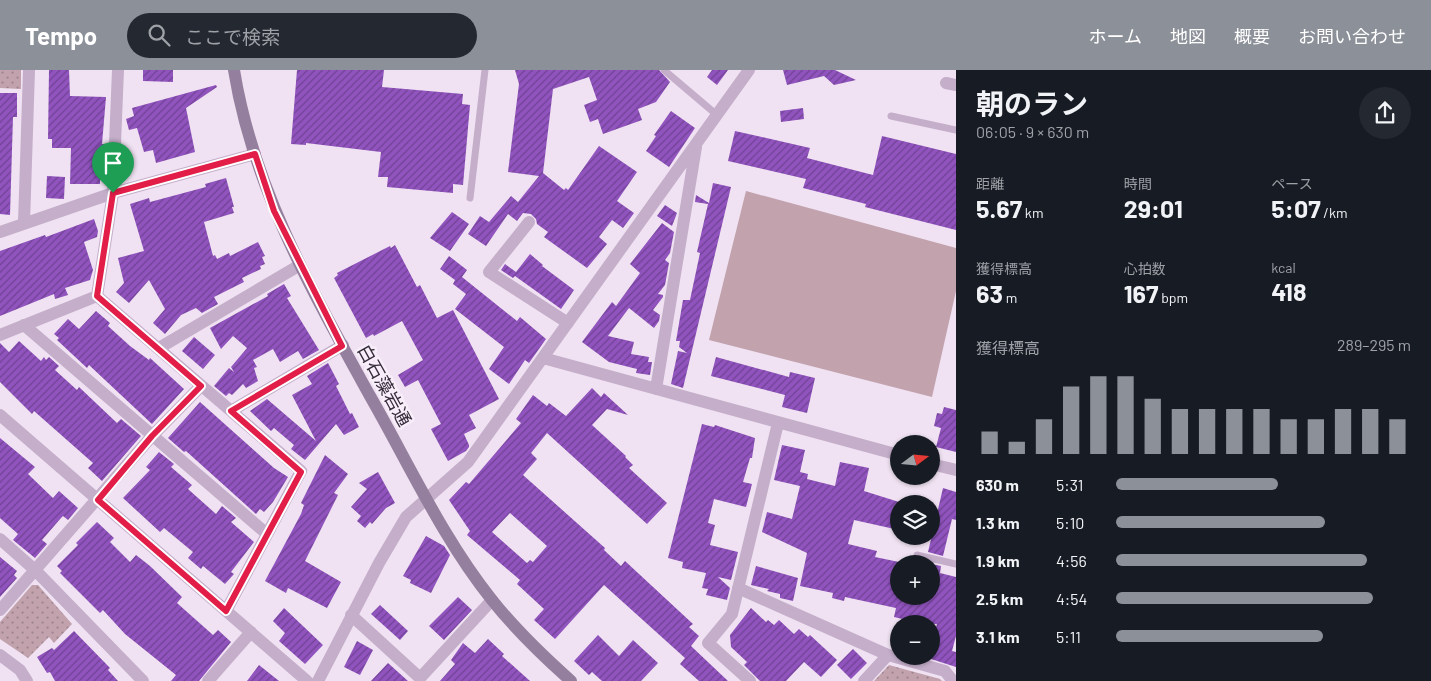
<!DOCTYPE html>
<html lang="ja">
<meta charset="utf-8">
<style>
:root{--surface:#171b24;--page:#242831;--text:#f1f3f6;--muted:#9ea1a6;--accent:#8c9099}
body{margin:0;font-family:Barlow,"Noto Sans JP",sans-serif;background:var(--page);color:var(--text);height:100vh;display:flex;flex-direction:column;font-size:19px;white-space:nowrap}
*{box-sizing:border-box;margin:0}
p{font-size:16px;color:var(--muted)}
.icon{flex:none;width:28px;height:28px;fill:none;stroke:currentColor;stroke-width:2;stroke-linecap:round;stroke-linejoin:round}
.map{position:relative;flex:1;overflow:hidden}
.sheet{display:flex;flex-direction:column;background:var(--surface);width:475px}
.sheet>*{flex:none}
.needle{width:32px;rotate:74deg}
.tools{position:absolute;left:890px;top:365px;display:grid;gap:10px}
.tools a{display:grid;place-items:center;width:50px;height:50px;border-radius:50%;background:var(--surface);box-shadow:0 1px 4px #0004;font-size:25px}
.pin{position:absolute;display:grid;place-items:center;width:42px;height:42px;color:#fff;margin:-51px -21px;border-radius:50% 50% 50% 0;rotate:-45deg;box-shadow:0 0 5px #0007}
.pin .icon{rotate:45deg}
.round{display:grid;place-items:center;flex:none;width:52px;height:52px;border-radius:26px;background:var(--page)}
.overview{display:flex;align-items:center;justify-content:space-between;height:85px;padding:0 20px}
h1{font-size:28px;font-weight:700;line-height:38px}
.stats{display:grid;grid-template-columns:repeat(3,1fr);gap:8px;height:85px;padding:5px 20px}
.stats div{display:grid;align-content:center}
.stats b{font-size:25px;font-weight:700}
.stats small{font-size:14px;font-weight:400}
.stats p{font-size:14px}
.chart{height:140px;padding:10px 20px}
.chart p{display:flex;justify-content:space-between}
.chart svg{width:100%;height:90px;margin-top:5px;stroke:var(--accent);stroke-width:6}
ul{padding:0 20px;list-style:none;font-size:16px}
li{display:grid;grid-template-columns:80px 60px 1fr;align-items:center;height:38px}
li i{height:12px;border-radius:6px;background:var(--accent)}
header{display:flex;align-items:center;gap:30px;box-sizing:border-box;height:70px;padding:0 25px;background:var(--accent);color:#fff}
header strong{font-size:24px}
nav{display:flex;gap:28px;margin-inline-start:auto;font-size:18px}
.search{width:350px;height:45px;background:var(--page);display:flex;align-items:center;gap:12px;box-sizing:border-box;padding:0 18px;border-radius:28px;color:var(--muted);font-size:19px}
main{display:flex;flex:1;min-height:0}
.map>svg:first-child{display:block}
</style>
<header>
<strong>Tempo</strong>
<div class="search"><svg class="icon" aria-label="search" viewBox="0 0 24 24"><circle cx="10" cy="10" r="6"/><path d="M15 15l6 6"/></svg>ここで検索</div>
<nav><a>ホーム</a><a>地図</a><a>概要</a><a>お問い合わせ</a></nav>
</header>
<main>
<div class="map">
<svg width="956" height="611" viewBox="0 0 956 611">
<defs>
<pattern id="park-dots" width="8" height="8" patternUnits="userSpaceOnUse" patternTransform="scale(1.25)"><rect width="8" height="8" fill="#c1a2ad"/><path d="M2 2h.1M6 6h.1" fill="none" stroke="#9e848e" stroke-width="1.8" stroke-linecap="round"/></pattern>
<pattern id="building-hatch" width="6" height="6" patternUnits="userSpaceOnUse" patternTransform="scale(1.25)"><rect width="6" height="6" fill="#9154bf"/><path d="M-1 1l2-2M0 6l6-6M5 7l2-2" fill="none" stroke="#714294"/></pattern>
</defs>
<rect width="100%" height="100%" fill="#f0e2f2"/>
<!-- grass -->
<path fill="#c1a2ad" d="M746 121 956 178V221L932 327 709 270Z"/>
<!-- park -->
<path fill="url(#park-dots)" d="M0 0H21V19L0 18Z
M32 515H38L72 554 54 573 49 567 28 588 0 569V552Z
M889 595 940 609 942 611H874Z"/>
<!-- building -->
<path fill="url(#building-hatch)" fill-rule="evenodd" d="M49 0H69L70 26 106 27 102 74H105V89H100V114H70L71 78H52V69H48Z
M143 0H173V12L143 11Z
M297 0H384L382 17 463 24 462 34 470 35 463 115 453 114V123L387 117 388 107H378L381 82 306 73V75L291 74Z
M515 0H659L670 12 656 32 638 39 642 50 603 64 598 49 590 52 584 35 597 30 589 7 553 19 543 103 564 120 566 118 568 120 599 76 637 102 617 131 634 143 623 158 612 150 599 167 607 174 587 198 544 167 548 162 537 154 536 149 531 144 523 143 517 151 508 144 486 176 468 164 480 146 489 152 511 126 518 132 539 106 508 102 519 14Z
M712 0H728L717 15 707 7Z
M783 0H835L856 10 834 15 824 6 787 15Z
M216 15 217 17 186 38 195 82 156 93 153 80 144 82 137 58 129 60 126 49 134 46 132 38Z
M0 23H17V47H13L10 145 0 144Z
M803 38 804 49 781 52 780 41Z
M671 41 695 58 669 97 646 81 656 66 654 65Z
M735 61 810 78 807 88 873 105 882 66 956 84V160L865 137 866 134 803 118 806 109 728 91Z
M47 106 65 107 64 129 46 128Z
M226 108 234 137H232L234 143 204 152 213 186 215 185 217 189 229 183 230 186 258 172 265 186 262 187 265 194 260 196 261 199 242 208 244 212 214 227 218 234 202 243 196 238 181 245 165 264 153 253 165 239 149 210 129 233 116 222 124 213 118 188 144 181 130 134 149 128 150 132 206 117 205 114Z
M713 113 731 117 683 318 671 314 678 281 687 283 679 277 680 271H676L683 230H690L700 183 697 182 708 134 695 132 696 125 709 133Z
M665 135 677 143 672 156 657 146Z
M452 142 469 154 450 181 430 168Z
M94 149 98 161 97 167 84 172 93 200 90 210 65 218 68 225 55 229 54 224 0 246V181L45 165 46 167Z
M662 153 674 162 670 183 665 190 669 193 665 215 658 224 663 225V227L653 240 660 245 659 251 654 258 629 238 608 266 634 272 631 284 649 287 648 292H652L650 305 636 303 637 299 609 292 582 272 612 232 616 236 640 203 630 194Z
M395 175 417 217 420 215 437 248 453 240 499 329 469 345 476 358 464 364 469 375V377L466 381 448 391 431 359 441 354 418 310 405 317 398 305 423 290 402 251 374 266 373 264 366 268 334 208 338 205 337 203 390 176 391 178Z
M530 184 543 195 542 196 574 220 561 239 515 206 513 208 501 200 505 194 516 202Z
M449 186 467 200 462 207 517 251 520 247 546 269 529 293 525 290 509 314 489 299 504 277 455 239 466 224 453 214 455 210 440 199Z
M284 214 291 226 287 228 319 280 303 289 298 281 280 292 273 279 253 290 257 297 254 298 258 311 246 318 243 314 232 325 229 323 226 326 214 316 229 298 234 302 231 297 247 278 233 266 221 279 210 258 268 226 267 224Z
M96 241 110 253 108 256 130 276 149 290 150 288 184 319 152 354 89 295 87 298 57 270 59 268 54 264 68 249 79 259Z
M194 267 215 285 203 299 182 281Z
M19 271 41 291 44 287 46 290 49 287 59 296 55 300 77 320 79 317 117 353 121 349 141 366 102 411 88 398 93 393 34 341 32 344 0 312V273L9 282Z
M716 287 789 307 790 302 815 308 807 343 782 337 785 325 711 306Z
M328 293 339 314 336 316 350 344 352 343 359 357 344 365 336 354 305 390 291 379 294 375 274 358 271 361 250 341 267 329 316 371 292 325 312 314 307 306Z
M592 318 601 327 604 323 628 345 607 339 592 355 626 386 625 387 633 395 629 398 667 433 647 454 547 363 531 383 537 389 523 405 605 478 604 480 621 496 625 491 693 554 689 557 699 566 691 576 728 611H699L680 594 685 588 604 515 555 569 534 550 544 539 517 514 520 510 467 465 470 461 449 430 466 412 469 414 521 353 516 349 533 325 547 336 549 333 566 346ZM510 443 547 476 533 492 530 490 527 493 492 462Z
M200 332 274 398 288 407 273 432 264 442 260 439 256 444 186 381 184 382 168 368Z
M944 337 956 340V382L936 377 941 358 934 356 937 343 942 344Z
M702 354 714 357 715 355 755 368 752 388H750L743 412 752 414 746 437 714 429 708 453 715 455 710 475 738 482 731 510 718 507 730 518 727 530 706 525 708 519 702 518 706 503 682 498 683 492 668 488Z
M0 368 35 397 28 404 53 428 59 421 78 438 68 450 63 446 61 448 42 470 47 474 35 488 13 470 18 464 0 448Z
M782 375 805 380 800 402 808 404 807 409 835 416 840 392 869 398 864 421 899 432V460L854 450 848 474 877 481 875 487 899 492V526H931V494L941 496 940 503 956 507V566L952 581 956 582V597L931 589V573L937 554H923L894 547 896 538 845 527 844 531 832 528 833 523 800 516 807 483 762 462 767 442 792 449 800 416 774 410Z
M159 382 174 394 171 397 192 415 188 419 216 444 222 436 236 448 231 452 254 472 231 502 234 504 225 514 203 496 201 499 188 488 193 482 164 458 160 462 123 428 150 400 146 397Z
M325 385 348 404 334 423 338 425 305 491 341 512 327 538 288 518 286 523 265 511 301 444 304 435 301 433Z
M378 402 395 433 386 438 372 454 370 452 365 458 357 451 361 446 351 437 367 419 359 413Z
M943 418 956 422V450L952 449 943 486 928 482Z
M97 452 114 468 110 472 130 492 136 485 150 496 182 527 177 533 213 565 218 560 231 572 199 611H171L176 605 125 564 103 540 100 543 60 503 62 501 57 496 78 475 76 473Z
M426 466 444 476 450 485 431 523 410 513 411 510 403 506Z
M0 487 17 501 14 505 17 508 0 527Z
M756 496 798 508 793 531 780 528V524L767 521 769 519 751 515Z
M458 527 472 540 444 570 429 556Z
M380 535 408 561 400 570 371 544Z
M284 538 323 575 305 594 279 571 285 563 273 551Z
M751 538 766 552 768 550 774 555 779 550 794 564 799 559 808 567 810 565 837 590 821 607 804 592 786 611H760L744 595 747 592 731 577 730 565Z
M74 561 110 598 108 600 118 611H55L50 602 47 603 37 587 52 578 54 580Z
M598 565 619 586 633 570 658 593 641 611H602L592 602 589 605 574 591Z
M488 569 504 584 502 586 530 611H440L455 594 451 590 463 573 475 583Z
M357 571 373 580 360 605 344 597Z
M853 579 867 593 851 609 837 595Z
M388 593 408 611H371Z
M259 595 279 611H247Z"/>
<g fill="none" stroke-linecap="round" stroke-linejoin="round">
<!-- lane -->
<path stroke="#c4aeca" stroke-width="7" d="M664 0 717 45
M891 46 956 60
M470 128 485 0
M917 485 956 494"/>
<!-- street -->
<path stroke="#c4aeca" stroke-width="12" d="M118 0 113 123 97 226 301 401 226 541
M946 13 956 15
M529 152 489 202 568 253
M24 153 29 0
M0 162 113 123 255 84
M24 255 267 464
M0 265 97 226
M159 278 300 195
M543 288 899 385
M656 319 696 77
M231 341 343 275
M0 345 307 611
M931 394 956 400
M0 469 35 500 143 611
M738 518 888 585 945 601 953 611
M0 540 152 366 201 316
M351 545 420 608 492 530
M0 585 20 600 27 611
M208 611 251 562
M318 611 379 493 406 447 468 392 749 0
M750 611 708 573 732 544 778 353
M864 611 888 585"/>
<!-- secondary -->
<path stroke="#957f9e" stroke-width="12" d="M234 0C253 118 313 223 370 326 409 394 443 469 492 530 515 559 543 586 571 611"/>
</g>
<g fill="none" stroke-linecap="round" stroke-linejoin="round">
<!-- route casing -->
<g stroke="#fff" stroke-width="10">
<path id="route" d="M255 84 274 141 342 276 231 341 301 402 226 541 98 430 152 366 201 316 97 226 113 123Z"/>
</g>
<!-- route -->
<use href="#route" stroke="#e11d48" stroke-width="6"/>
</g>
<g text-anchor="middle" dominant-baseline="central" stroke-width="5" stroke-linejoin="round" paint-order="stroke">
<!-- street labels -->
<g font-size="18" fill="#352c39" stroke="#f8eefa">
<text transform="translate(385 315) rotate(61)">白石藻岩通</text>
</g>
</g>
</svg>
<div class="tools">
<a><svg class="needle" viewBox="-14 -14 28 28"><path d="M0-13l5 13h-10z" fill="#e53935"/><path d="M0 13l5-13h-10z" fill="#9ea1a6"/></svg></a>
<a><svg class="icon" aria-label="layers" viewBox="0 0 24 24"><path d="M12 4l9 5-9 5-9-5zM3 14l9 5 9-5"/></svg></a>
<a>+</a>
<a>−</a>
</div>
<div class="pin" style="left:113px;top:123px;background:#1e9e55"><svg class="icon" aria-label="arrive" viewBox="0 0 24 24"><path d="M6 21V4h12l-3 4 3 4H6"/></svg></div>
</div>
<section class="sheet">
<div class="overview"><div><h1>朝のラン</h1><p>06:05 · 9 × 630 m</p></div><a class="round"><svg class="icon" aria-label="share" viewBox="0 0 24 24"><path d="M12 15V3M7 8l5-5 5 5M5 13v7h14v-7"/></svg></a></div>
<div class="stats">
<div><p>距離</p><b>5.67<small> km</small></b></div>
<div><p>時間</p><b>29:01</b></div>
<div><p>ペース</p><b>5:07<small> /km</small></b></div>
</div>
<div class="stats">
<div><p>獲得標高</p><b>63<small> m</small></b></div>
<div><p>心拍数</p><b>167<small> bpm</small></b></div>
<div><p>kcal</p><b>418</b></div>
</div>
<div class="chart"><p><span>獲得標高</span>289–295 m</p>
<svg viewBox="0 0 160 44" preserveAspectRatio="none"><path d="M5 44V33M15 44V38M25 44V27M35 44V11M45 44V6M55 44V6M65 44V17M75 44V22M85 44V22M95 44V22M105 44V22M115 44V27M125 44V27M135 44V22M145 44V22M155 44V27"/></svg>
</div>
<ul>
<li><b>630 m</b>5:31<i style="width:55%"></i></li>
<li><b>1.3 km</b>5:10<i style="width:71%"></i></li>
<li><b>1.9 km</b>4:56<i style="width:85%"></i></li>
<li><b>2.5 km</b>4:54<i style="width:87%"></i></li>
<li><b>3.1 km</b>5:11<i style="width:70%"></i></li>
</ul>
</section>
</main>
